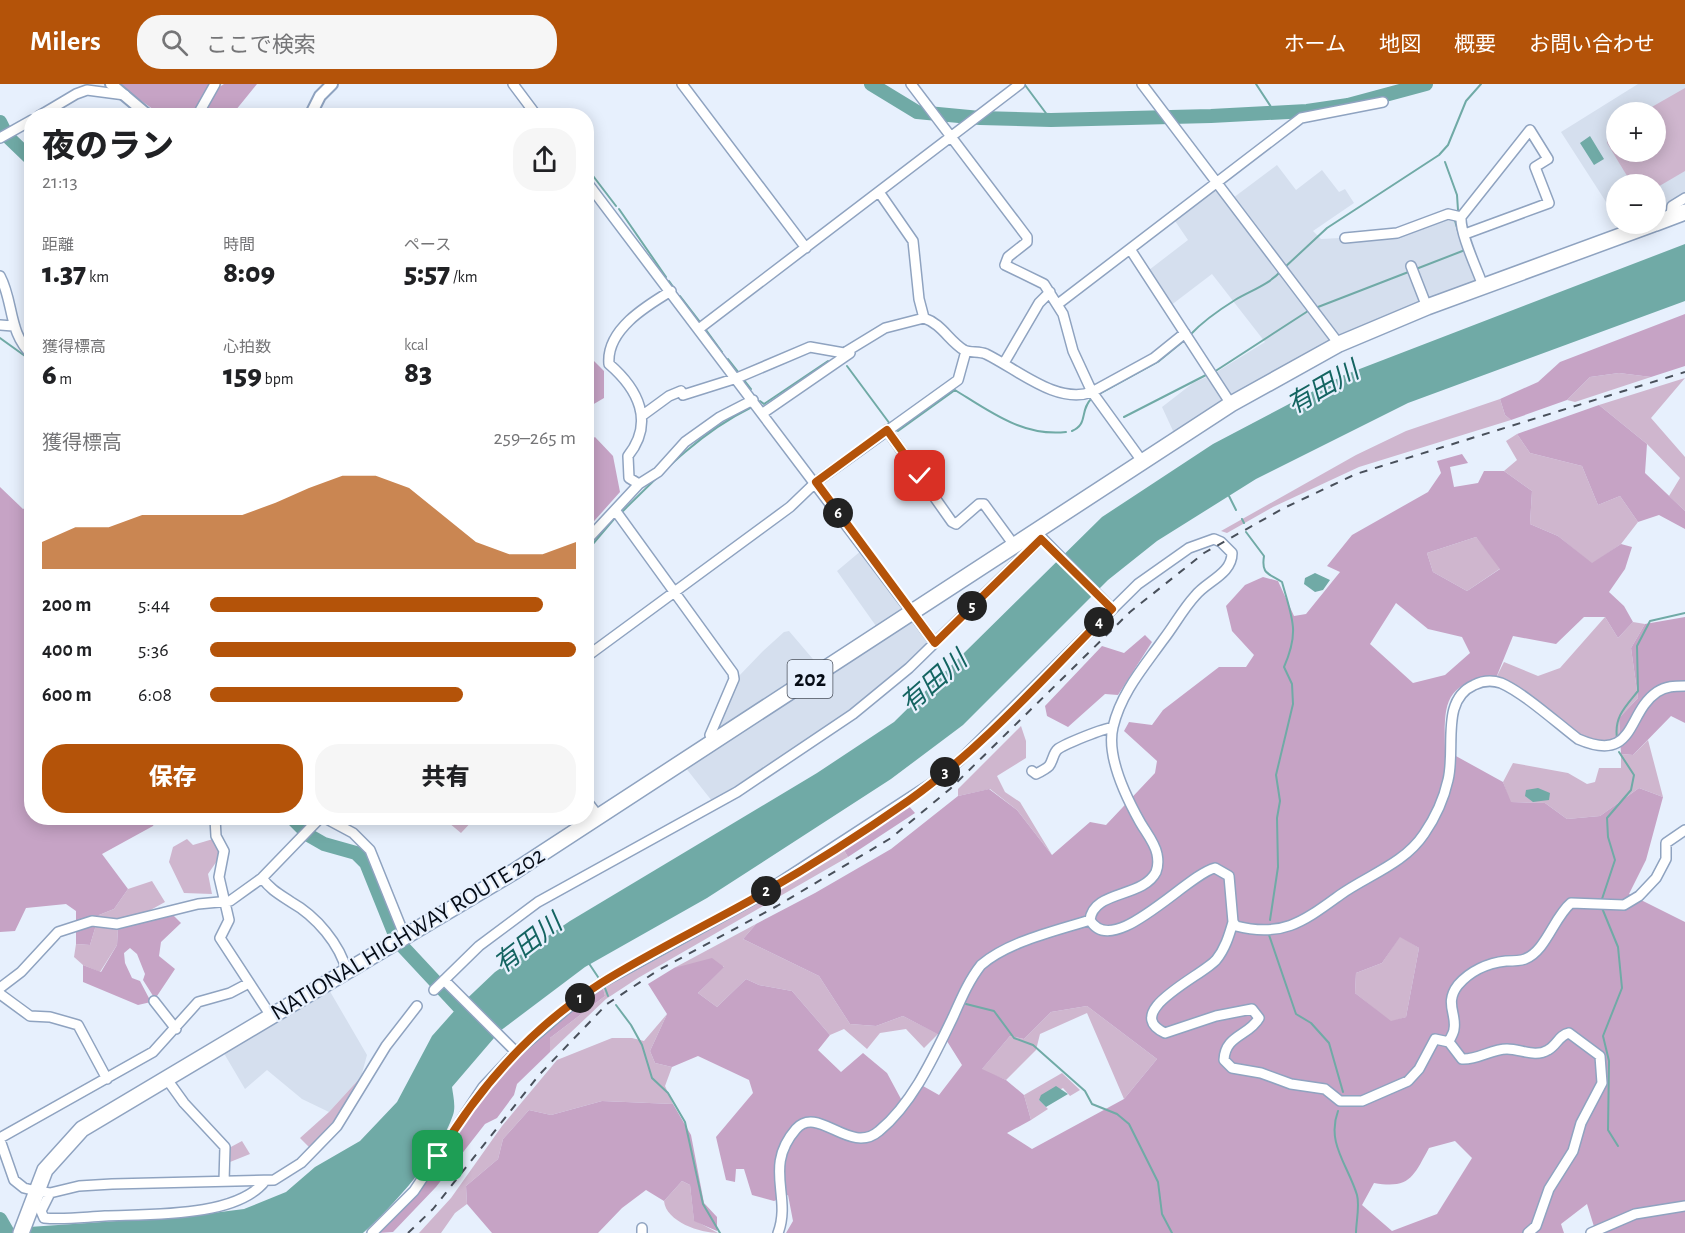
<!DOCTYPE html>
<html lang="ja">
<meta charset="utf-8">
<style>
:root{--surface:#fff;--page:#f6f6f6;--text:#202124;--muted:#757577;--accent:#b45309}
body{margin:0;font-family:"Alegreya Sans","Noto Sans JP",sans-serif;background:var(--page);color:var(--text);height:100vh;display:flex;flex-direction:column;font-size:22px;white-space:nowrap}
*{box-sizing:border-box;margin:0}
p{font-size:20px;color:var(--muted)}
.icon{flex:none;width:33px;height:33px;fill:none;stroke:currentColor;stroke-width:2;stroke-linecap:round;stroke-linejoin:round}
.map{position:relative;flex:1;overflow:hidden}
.side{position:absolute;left:24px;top:24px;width:570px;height:717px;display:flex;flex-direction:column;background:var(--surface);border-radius:24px;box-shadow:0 3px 15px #0003}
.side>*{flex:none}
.buttons{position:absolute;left:1606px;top:18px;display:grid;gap:12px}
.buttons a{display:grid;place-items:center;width:60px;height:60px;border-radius:50%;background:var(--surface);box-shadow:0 3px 15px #0003;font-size:30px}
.pin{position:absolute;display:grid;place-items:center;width:51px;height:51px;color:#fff;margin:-26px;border-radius:12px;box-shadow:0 3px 9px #0006}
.km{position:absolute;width:30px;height:30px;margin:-15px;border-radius:50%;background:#222;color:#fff;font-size:16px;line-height:30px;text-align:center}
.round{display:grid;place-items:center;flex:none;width:63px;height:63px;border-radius:24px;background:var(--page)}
.head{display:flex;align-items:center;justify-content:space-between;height:102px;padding:0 18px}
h1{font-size:33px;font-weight:800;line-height:45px}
.metrics{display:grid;grid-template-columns:repeat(3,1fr);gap:9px;height:102px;padding:6px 18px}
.metrics div{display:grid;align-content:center}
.metrics b{font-size:30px;font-weight:800}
.metrics small{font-size:16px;font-weight:400}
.metrics p{font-size:16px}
.chart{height:168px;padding:12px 18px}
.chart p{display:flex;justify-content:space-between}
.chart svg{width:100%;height:108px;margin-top:6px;fill:var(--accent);opacity:.7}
.cta{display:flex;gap:12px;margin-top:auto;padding:12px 18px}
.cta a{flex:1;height:69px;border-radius:24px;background:var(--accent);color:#fff;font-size:24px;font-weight:800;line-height:69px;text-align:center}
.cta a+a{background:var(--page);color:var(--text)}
ul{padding:0 18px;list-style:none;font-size:20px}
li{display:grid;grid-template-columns:96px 72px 1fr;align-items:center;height:45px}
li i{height:15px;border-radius:8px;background:var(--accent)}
header{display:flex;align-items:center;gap:36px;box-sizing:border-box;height:84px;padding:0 30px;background:var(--accent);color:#fff}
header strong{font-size:28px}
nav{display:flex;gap:33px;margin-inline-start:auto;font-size:21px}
.search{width:420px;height:54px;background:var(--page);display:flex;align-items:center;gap:15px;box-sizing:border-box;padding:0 21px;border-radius:24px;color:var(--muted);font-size:22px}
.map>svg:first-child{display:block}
</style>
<header>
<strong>Milers</strong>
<div class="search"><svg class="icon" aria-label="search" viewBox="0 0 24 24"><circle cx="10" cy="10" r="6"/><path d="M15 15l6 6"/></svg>ここで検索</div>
<nav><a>ホーム</a><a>地図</a><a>概要</a><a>お問い合わせ</a></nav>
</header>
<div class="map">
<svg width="1685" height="1149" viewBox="0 0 1685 1149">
<rect width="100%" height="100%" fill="#e7f0fd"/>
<!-- built -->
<path fill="#d5dfee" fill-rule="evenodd" d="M1638 0H1685V110L1656 129V100H1617V135L1561 48ZM1617 28H1656V68H1617Z
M1277 81 1296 106 1322 86 1339 108 1345 105 1354 119 1313 147 1321 155 1396 151 1448 132 1453 135 1478 197 1339 251 1233 114Z
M1217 102 1307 222 1329 256 1174 349 1162 323 1193 299 1215 289 1265 258 1212 190 1170 222 1149 186 1188 156 1173 134Z
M862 466 907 525 876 542 837 487Z
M913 533 930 558 888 597 838 636 712 717 685 683Z
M789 547 818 581 714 652 738 593 763 567 784 548Z
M328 904 367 971 361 993 329 1028 302 1015 267 986 245 1005 222 966Z"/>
<!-- green -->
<path fill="#cfb6ce" d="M1685 4V87L1656 104V100H1632L1607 59 1610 48 1617 44V68H1656V28H1643Z
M1619 289 1651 293 1575 318 1567 316 1590 293Z
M1685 294 1651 334 1685 373V427L1669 412 1680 394 1647 360 1599 321Z
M1500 315 1505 331 1511 336 1359 383 1273 423 1227 449 1221 447 1356 371 1406 347Z
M1517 350 1530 369 1582 382 1598 421 1620 412 1638 438 1621 460 1592 480 1558 452 1530 440 1532 407 1504 387 1517 376 1506 357Z
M1476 453 1501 484 1467 507 1433 488 1427 469Z
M1605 533 1618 554 1633 538 1645 540 1631 564 1638 614 1619 634 1620 652C1615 654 1608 658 1603 658 1576 657 1524 607 1496 594L1504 578 1538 592 1560 584Z
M1021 642 1026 657V674L997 692 1005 708 1020 718 1052 771 1017 726 990 705 958 712V705Z
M1648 656 1663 713 1639 704 1600 732 1567 735 1545 719 1510 718 1503 698 1513 679 1568 689 1587 700 1595 698 1599 684H1621V670L1633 671Z
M443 734H475L461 749Z
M187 755 193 761 213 755 221 771 208 790 212 810 184 809 169 778 173 763Z
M842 763 848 773 638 894 606 915 550 968V954L605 912 603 904 763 814Z
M152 797 165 818 118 844 117 861 100 888 83 881 74 873 76 860 90 861 99 831 114 825 128 805Z
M756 840 743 855 819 892 850 940 876 942 903 932 938 950 924 964 906 945 880 949 867 965 844 945 830 951 792 907 759 901 746 895 717 923 698 909 724 882 674 884Z
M1400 852 1419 864 1406 933 1391 938 1355 909 1356 889 1382 879Z
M1087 922 1157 975 1124 1015 1087 929 1040 950 1036 966 1006 996 981 986 1010 952 1024 955 1051 928Z
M667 930 650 967 655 979 672 983 665 1002 673 1020 602 1017 551 1031 529 1026 503 1055 498 1075 466 1102 467 1120 455 1129 441 1149H419L451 1114 502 1042 557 976 612 954H632L644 957Z
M1062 989 1080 1006 1070 1012 1063 1004 1039 1016 1048 1025 1031 1036 1024 1011Z
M361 993 337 1034 310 1064 300 1054 329 1028Z
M242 1057 250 1070 230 1078 229 1064Z
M682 1097 690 1101 694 1136 718 1149C701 1149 666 1138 664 1117Z"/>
<!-- forest -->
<path fill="#c6a3c5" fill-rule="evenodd" d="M118 0H208L213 7 224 0H257L231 32 161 31Z
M1685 230V282L1651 293 1619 289 1590 293 1567 316 1511 336 1505 331 1500 315 1538 298 1560 278Z
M588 271 604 287V314L587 324Z
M1599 321 1647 360 1645 389 1685 427V445L1659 431 1638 438 1620 412 1598 421 1582 382 1530 369 1517 350Z
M595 353 613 372 620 408 587 445V358Z
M1462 370 1468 379 1450 383 1454 403 1478 399 1484 387H1504L1532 407 1530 440 1558 452 1592 479 1621 460 1632 463 1625 485 1609 508 1624 522 1633 538 1618 554 1605 533H1584L1556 560 1513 552 1496 594C1443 597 1444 621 1445 666L1503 698 1511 718 1545 719 1567 735 1600 732 1639 704 1663 713 1646 776 1629 810 1685 838V1149H1596L1587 1120 1561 1140 1564 1149H786L793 1137 788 1111 774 1117 752 1111 744 1085H736L735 1098 726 1096 716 1053 753 1009 749 996 698 972 672 983 655 979 650 967 667 930 648 900 674 884 712 874 724 883 698 909 717 923 746 895 759 901 792 907 830 951 818 966 841 988 863 969 887 989 901 1015 923 1002 939 1011 962 981 945 954 903 932 876 942 850 940 819 892 743 855 756 840 815 809 891 765 958 712 989 705 1017 726 1052 771 1090 738 1106 741 1155 689 1157 677 1124 647 1129 638 1152 641 1163 626 1219 583H1246L1254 571 1232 547 1226 522 1245 501 1263 493 1278 497 1294 532 1306 530 1340 488 1327 482 1352 451 1428 408 1441 389 1437 377ZM1476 453 1500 485 1467 507 1433 488 1427 469ZM1396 519 1428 545 1462 553 1470 569 1445 591 1413 599 1370 560ZM1400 853 1419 864 1406 933 1391 937 1355 909 1356 889 1382 879ZM1087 922 1157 975 1124 1015 1032 1065 1007 1049 1031 1036 1024 1011 1006 996 982 985 1010 952 1024 955 1051 928ZM1455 1057 1472 1074 1437 1130 1392 1147 1362 1121 1374 1099C1410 1105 1413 1093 1429 1064Z
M0 403 23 425 31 421 32 734H157L153 742 102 770 128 805 114 825 99 831 90 861 76 860V827L66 820 26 824 15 847 0 848Z
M1685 533V639L1671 632 1633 671 1621 670 1619 634 1638 614 1631 564 1645 540Z
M1145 551 1152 558 1118 611 1105 610 1068 643 1047 632 1045 622 1102 562 1124 569Z
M908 721 915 729 848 773 842 763Z
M173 831 181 839 161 858 159 872 175 885 155 915 143 896 145 890 137 870 130 864 124 869 125 879 132 894 140 897 151 918 138 921 83 898V881L101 888 117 861 118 844Z
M603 904 605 912 550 954V968L517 1000 514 1011 497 1034 485 1040 436 1103 393 1148 379 1149 420 1105 490 1001 551 942Z
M602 1017 673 1020 691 1051 704 1119 717 1133V1147L694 1137 690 1101 682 1097 664 1117 646 1106 622 1124 598 1149H492L467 1120 466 1102 498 1075 503 1055 529 1026 551 1031Z"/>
<!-- water -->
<path fill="#70aaa6" d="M1590 52 1604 75 1594 81 1580 59Z
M1685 160V217L1408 319 1256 395 1157 457 1108 496 963 641 891 695 707 814 585 883 500 947 452 1003C453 1011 456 1023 453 1031 440 1070 393 1122 363 1149H0V1145L189 1132 244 1125 286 1108 315 1083 360 1057 397 1018 432 952 456 925 495 888 570 837 817 689 894 638 1102 433 1213 360 1344 291Z
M1315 489 1330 496 1323 506 1315 508 1304 500 1305 494Z
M1538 704 1550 709 1549 716 1533 718 1525 712 1526 706Z
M1056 1002 1068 1010 1046 1023 1039 1016 1041 1011Z"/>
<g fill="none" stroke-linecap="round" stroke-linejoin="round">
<!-- stream -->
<path stroke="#70aaa6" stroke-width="2" d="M1256 0 1275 29
M1025 1 1051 36
M1445 78 1457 111 1458 126
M587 84 616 122
M619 125 666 193
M1455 137 1459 150
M1284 184 1327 144 1439 71 1448 61 1466 17 1481 0
M1416 185 1465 166 1464 164
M669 197 674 204
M680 212 700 238
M1318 223 1411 187
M706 246 722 268
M1190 251C1203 237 1219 226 1235 216 1250 207 1268 201 1280 188
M0 254 32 277
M728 275 739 289
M847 282 890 340
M1214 288 1308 227
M744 296 751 305
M1097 311 1159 277 1186 255
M760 317 764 320 828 277
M1124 333 1206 291
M897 346 898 347 955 306C989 327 1023 353 1066 348
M1072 347C1089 340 1079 326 1092 314
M1229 412 1236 426
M623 427C662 388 701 348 750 324
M1242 435 1244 439
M1246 448 1264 472C1261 491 1269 489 1282 498 1292 534 1300 547 1284 583L1292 600 1293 620 1276 691 1280 717 1277 734 1278 783 1270 836
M586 468 614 435
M1617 654C1614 633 1625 623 1638 607L1637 562 1650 537 1685 529
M1601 818 1615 776 1608 753 1607 734 1631 706 1634 691 1619 668
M1602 824 1618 863 1622 904 1603 952 1609 977 1608 1046 1618 1062
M1269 851 1296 930 1311 939 1329 959 1343 1008
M588 878 600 896
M605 904 608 912
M966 920 994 927 1014 954 1033 961 1085 1007 1092 1020 1117 1030 1129 1040 1158 1098 1162 1130 1172 1149
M616 921 631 941 642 961 652 994 668 1009 685 1038 703 1120 720 1149
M1338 1027C1326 1059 1348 1081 1357 1111 1360 1122 1356 1138 1356 1149"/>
<!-- river -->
<path stroke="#70aaa6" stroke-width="14" d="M871 0 917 28 980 34 1051 36 1211 32 1307 27 1348 21 1426 0
M0 38 7 52 32 76
M292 734 310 752 324 760 356 769 366 779 395 851
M404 864 459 923 472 932
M0 1135 8 1149"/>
<!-- minor casing -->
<g stroke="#8fa3c0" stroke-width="12">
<path id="minor" d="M513 0 537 32
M682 0 806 164
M911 0 1027 153V158L1008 173 1005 181 1044 200 1063 230 1073 267 1092 308 1142 377
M1142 0 1339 260
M39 32 76 10 87 6 125 11
M197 32 215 0
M0 54 32 36
M586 97 935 559
M879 108 913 157 919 215 924 234
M1671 133 1672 122 1685 114
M1465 150 1549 119 1535 83 1548 75 1530 46 1461 133C1460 150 1477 185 1483 202
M1345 154 1397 149 1448 130 1461 133
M1130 165 1231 320
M1411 182 1427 223
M0 192C14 218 8 249 32 271
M1058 220 1301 34 1383 18
M0 241 13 242
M700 244 1020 0
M1004 279 1039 219 1050 208
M763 329 850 269
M643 331 669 312 681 307 683 311 737 294 810 263 844 269 885 244 924 234C942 240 949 257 964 266 970 269 979 267 986 270 1017 285 1057 321 1092 308L1154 274 1185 249
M887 346 952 438 956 440 979 420H984L1014 461
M639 400 629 394 628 372C655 338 638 305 609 280 606 246 646 222 671 207
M615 426 733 589 734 595 710 651 713 658
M1040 452 1112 525
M586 457 639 400 658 388 685 358 720 333 753 316
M586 573 790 423 816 398 958 296 966 267
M1032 687 1036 690C1040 688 1046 685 1049 682 1053 677 1053 669 1058 665 1065 660 1106 643 1112 644
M586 716 599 733
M215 734 216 752 224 767 219 793 229 836 220 854 271 932
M325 734 353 749 370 766 405 853
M262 794C271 806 279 810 291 818 316 832 340 860 347 888
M1233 838C1229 852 1225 865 1216 876 1202 892 1120 928 1165 949L1216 932 1252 925 1259 934C1249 952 1225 951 1224 976L1232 984 1261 989 1291 1000 1325 1005 1340 1017H1362L1408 997 1419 985 1435 955 1449 958 1462 975C1478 976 1491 965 1507 965 1521 965 1535 974 1548 966 1557 961 1559 951 1569 949L1600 972 1602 999 1581 1039 1573 1067 1549 1105 1536 1142 1528 1149
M444 896 516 968
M0 904 21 888 58 848 92 837 117 840 198 820 230 817 262 794 320 734
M434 906 479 862 538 818 737 708 853 630 909 584 1041 455
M0 910 30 932 50 933 78 941 107 995
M154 917 176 945
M1449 958C1450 954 1454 949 1454 945 1457 930 1444 919 1458 901 1470 887 1488 879 1506 877 1512 877 1520 877 1525 875 1546 867 1554 833 1571 819L1624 821 1639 812 1656 794 1666 775V759L1685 746
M166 994 184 1019 225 1063 224 1097
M0 1054 153 968 198 918 230 909 249 899
M0 1056 14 1096 24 1104 36 1107 50 1109 79 1102 112 1100 274 1096 301 1079 337 1042 386 962 417 922
M50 1109 41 1127 44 1134C64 1136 85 1133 105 1132 148 1130 236 1134 265 1097
M372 1149 414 1107 483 1003 516 968 576 917 601 899 754 815 932 699 960 676 1138 500 1189 464 1214 455 1221 458 1232 469C1232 490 1207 497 1195 512 1183 525 1174 542 1163 556 1143 584 1121 609 1113 643 1106 672 1126 713 1140 738 1145 747 1155 759 1157 770 1158 775 1158 783 1156 788 1143 814 1093 806 1090 836 1113 876 1186 791 1215 784L1229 792 1233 838 1236 842C1283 854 1304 837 1340 811 1368 791 1404 780 1424 750 1435 734 1444 714 1448 696 1456 664 1440 616 1474 601 1482 597 1492 596 1501 599 1524 609 1557 639 1578 655 1636 680 1626 629 1657 608 1666 602 1675 602 1685 602
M642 1149V1144
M778 1149C792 1112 763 1083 796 1045 818 1020 850 1072 879 1047 913 1019 934 972 953 933 961 915 969 896 981 881 1009 857 1056 847 1090 836
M1591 1149 1635 1130 1685 1122"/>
</g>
<!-- tertiary casing -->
<g stroke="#8fa3c0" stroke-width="14">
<path id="tertiary" d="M111 0 149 32
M310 32 320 12 332 0"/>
</g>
<!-- trunk casing -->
<g stroke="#8fa3c0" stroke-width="18">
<path id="trunk" d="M1656 139 1685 128
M21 1149 45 1086 82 1045 515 787 1231 320 1339 260 1427 223 1653 140"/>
</g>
<!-- minor -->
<use href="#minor" stroke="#fff" stroke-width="9"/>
<!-- tertiary -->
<use href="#tertiary" stroke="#fff" stroke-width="10"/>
<!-- trunk -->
<use href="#trunk" stroke="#fff" stroke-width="15"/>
<!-- rail -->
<path stroke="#49505b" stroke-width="2" stroke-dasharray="8 8" stroke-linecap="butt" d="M408 1149 433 1125 539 991 607 920 657 887 777 822 891 754 950 705 1130 528 1204 469 1284 424 1356 390 1685 288"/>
</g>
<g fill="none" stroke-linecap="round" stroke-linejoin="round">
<!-- route casing -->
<g stroke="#fff" stroke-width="12">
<path id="route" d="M438 1072C479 1003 532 943 601 899 649 869 701 844 751 816 804 786 858 752 908 717 984 663 1047 590 1112 525L1041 455 935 559 816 398 887 346 920 392"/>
</g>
<!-- route -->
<use href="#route" stroke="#b45309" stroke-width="8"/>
</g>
<g text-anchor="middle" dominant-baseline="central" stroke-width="4.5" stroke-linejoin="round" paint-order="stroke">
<!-- shield labels -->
<rect fill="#e7f0fd" stroke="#4a505b" stroke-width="1.5" x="787.5" y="576" width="45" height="38" rx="4.5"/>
<g font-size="22" font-weight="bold" fill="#060c16">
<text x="810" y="595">202</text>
</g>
<!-- street labels -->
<g font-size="24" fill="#060c16" stroke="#e7f0fd">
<text transform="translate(408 850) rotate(-31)">NATIONAL HIGHWAY ROUTE 202</text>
</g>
<!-- water labels -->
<g font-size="26" font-style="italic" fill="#146461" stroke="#e7f0fd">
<text transform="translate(1323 304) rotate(-30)">有田川</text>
<text transform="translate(934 598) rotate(-41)">有田川</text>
<text transform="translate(528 860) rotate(-38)">有田川</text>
</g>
</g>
</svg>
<div class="buttons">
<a>+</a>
<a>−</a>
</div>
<div class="pin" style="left:438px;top:1072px;background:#1e9e55"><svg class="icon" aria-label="arrive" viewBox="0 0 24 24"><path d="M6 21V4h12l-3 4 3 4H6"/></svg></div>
<div class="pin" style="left:920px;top:392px;background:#d93025"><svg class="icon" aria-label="check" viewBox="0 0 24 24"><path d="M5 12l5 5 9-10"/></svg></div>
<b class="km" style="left:580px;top:914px">1</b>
<b class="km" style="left:766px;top:807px">2</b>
<b class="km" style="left:945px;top:688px">3</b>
<b class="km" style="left:1099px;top:538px">4</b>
<b class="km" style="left:972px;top:522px">5</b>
<b class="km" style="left:838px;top:429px">6</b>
<section class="side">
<div class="head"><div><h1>夜のラン</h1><p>21:13</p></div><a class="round"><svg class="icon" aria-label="share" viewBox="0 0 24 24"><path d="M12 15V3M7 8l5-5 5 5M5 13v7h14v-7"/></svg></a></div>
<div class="metrics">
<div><p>距離</p><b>1.37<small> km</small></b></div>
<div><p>時間</p><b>8:09</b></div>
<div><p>ペース</p><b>5:57<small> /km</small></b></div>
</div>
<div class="metrics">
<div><p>獲得標高</p><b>6<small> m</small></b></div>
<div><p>心拍数</p><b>159<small> bpm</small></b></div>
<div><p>kcal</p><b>83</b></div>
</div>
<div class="chart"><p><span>獲得標高</span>259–265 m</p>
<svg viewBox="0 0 160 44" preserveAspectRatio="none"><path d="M0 44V33L10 27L20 27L30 22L40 22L50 22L60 22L70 17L80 11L90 6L100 6L110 11L120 22L130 33L140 38L150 38L160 33V44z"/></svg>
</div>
<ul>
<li><b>200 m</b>5:44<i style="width:91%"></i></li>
<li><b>400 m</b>5:36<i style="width:100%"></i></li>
<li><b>600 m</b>6:08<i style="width:69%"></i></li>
</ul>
<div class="cta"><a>保存</a><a>共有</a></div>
</section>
</div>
